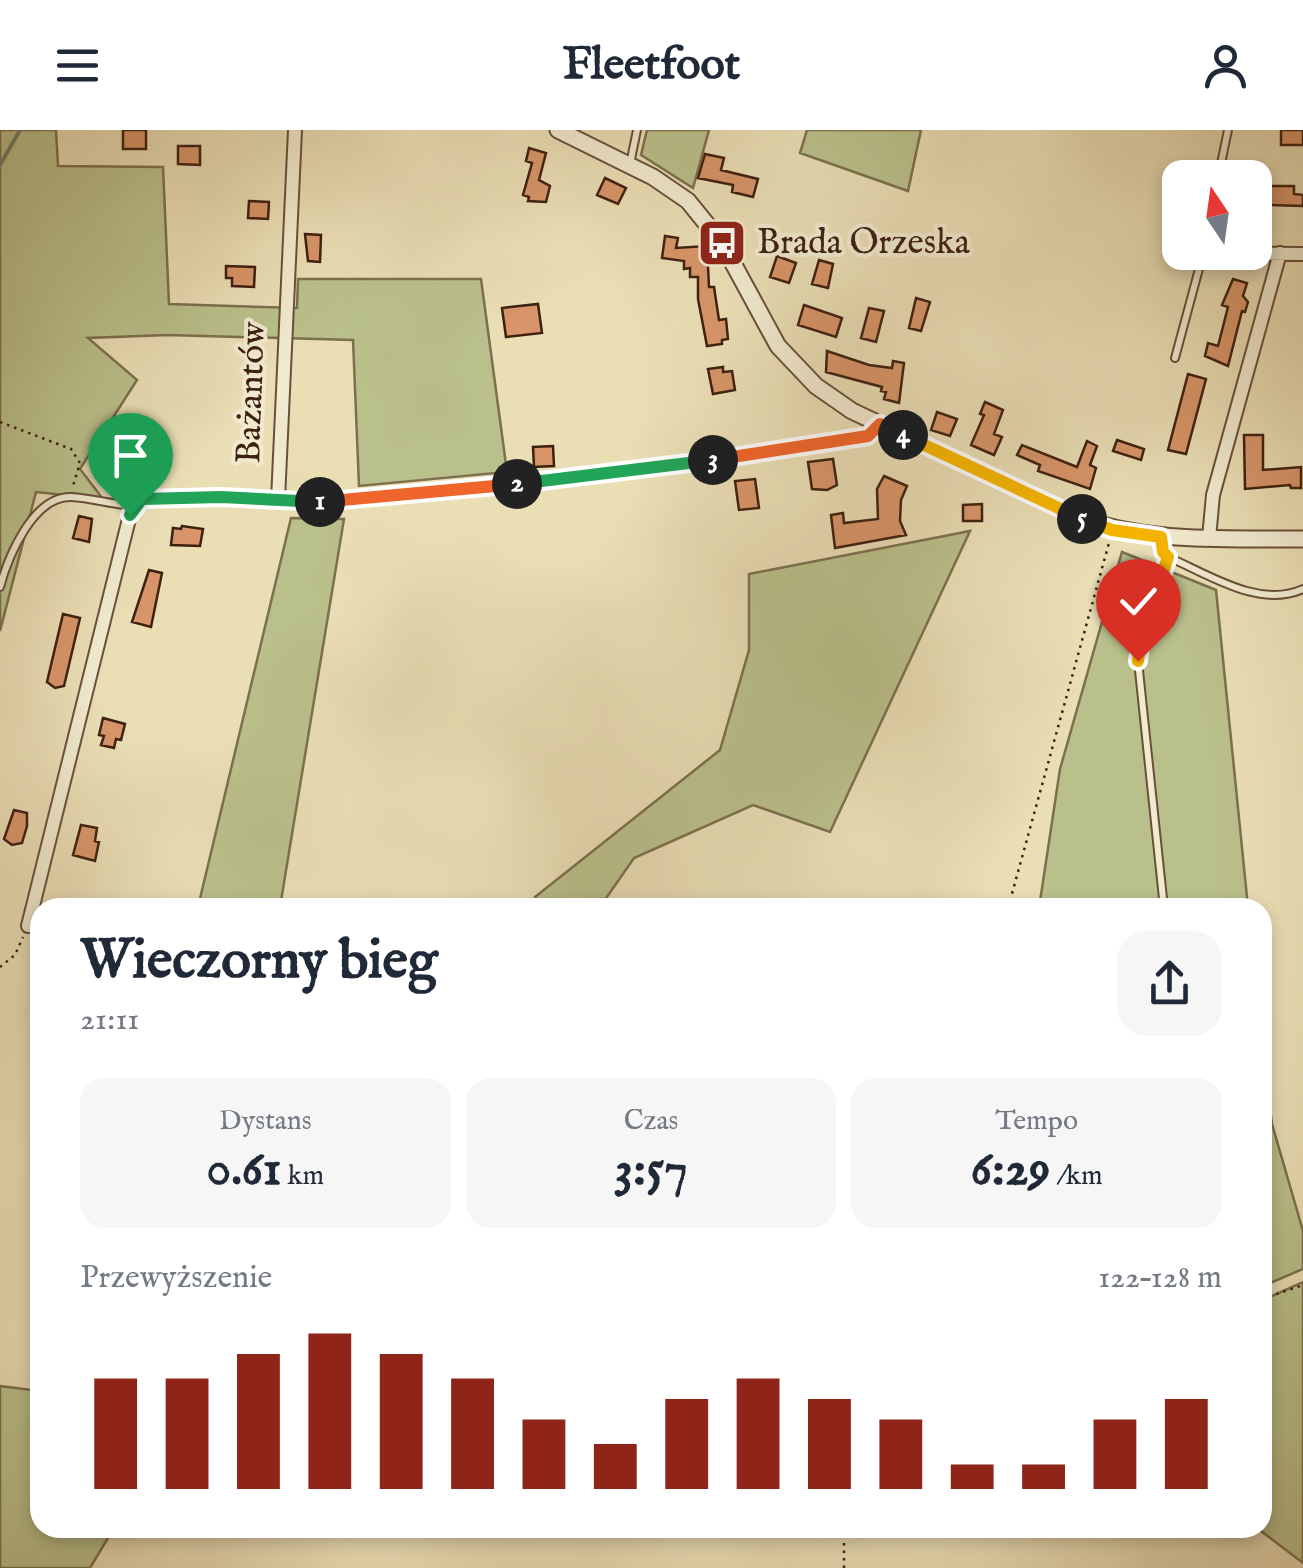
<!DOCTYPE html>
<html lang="pl">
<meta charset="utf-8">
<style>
:root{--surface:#fff;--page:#f6f6f7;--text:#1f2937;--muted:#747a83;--accent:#8f2418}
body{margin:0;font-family:"IM FELL English",serif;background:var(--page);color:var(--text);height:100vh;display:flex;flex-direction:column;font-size:38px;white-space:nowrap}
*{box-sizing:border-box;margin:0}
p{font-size:32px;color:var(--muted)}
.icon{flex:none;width:55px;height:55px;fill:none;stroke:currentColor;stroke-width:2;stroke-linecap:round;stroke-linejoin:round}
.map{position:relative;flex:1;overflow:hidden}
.details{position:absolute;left:30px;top:768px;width:1242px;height:640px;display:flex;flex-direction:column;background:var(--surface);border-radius:30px;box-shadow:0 5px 15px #0003}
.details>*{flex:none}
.needle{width:65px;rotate:347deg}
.buttons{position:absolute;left:1162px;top:30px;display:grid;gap:20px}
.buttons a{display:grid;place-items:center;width:110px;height:110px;border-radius:20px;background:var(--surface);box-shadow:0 5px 15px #0003;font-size:50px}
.pin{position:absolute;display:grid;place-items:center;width:85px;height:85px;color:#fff;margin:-102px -42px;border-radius:50% 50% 50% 0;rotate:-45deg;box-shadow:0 0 10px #0007}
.pin .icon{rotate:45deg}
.km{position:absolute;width:50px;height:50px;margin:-25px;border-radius:50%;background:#222;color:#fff;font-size:28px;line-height:50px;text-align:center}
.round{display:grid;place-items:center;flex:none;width:105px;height:105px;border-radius:30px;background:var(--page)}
.head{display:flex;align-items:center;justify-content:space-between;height:170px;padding:0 50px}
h1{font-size:55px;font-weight:700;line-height:75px}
.metrics{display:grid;grid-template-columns:repeat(3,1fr);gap:15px;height:170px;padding:10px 50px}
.metrics div{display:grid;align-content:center;border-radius:25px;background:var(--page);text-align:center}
.metrics b{font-size:50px;font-weight:700}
.metrics small{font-size:28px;font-weight:400}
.metrics p{font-size:28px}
.chart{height:280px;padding:20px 50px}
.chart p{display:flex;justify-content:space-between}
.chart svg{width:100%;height:180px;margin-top:10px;stroke:var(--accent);stroke-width:6}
header{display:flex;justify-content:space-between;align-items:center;height:130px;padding:0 50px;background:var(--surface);font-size:45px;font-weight:700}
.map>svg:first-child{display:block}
</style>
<header><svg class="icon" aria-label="menu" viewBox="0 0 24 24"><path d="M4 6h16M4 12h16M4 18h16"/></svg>Fleetfoot<svg class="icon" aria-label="person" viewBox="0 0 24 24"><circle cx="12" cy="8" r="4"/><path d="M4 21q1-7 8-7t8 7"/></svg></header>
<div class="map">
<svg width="1303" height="1438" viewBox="0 0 1303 1438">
<rect width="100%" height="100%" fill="#eadeb5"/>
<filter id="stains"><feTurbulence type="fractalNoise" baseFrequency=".002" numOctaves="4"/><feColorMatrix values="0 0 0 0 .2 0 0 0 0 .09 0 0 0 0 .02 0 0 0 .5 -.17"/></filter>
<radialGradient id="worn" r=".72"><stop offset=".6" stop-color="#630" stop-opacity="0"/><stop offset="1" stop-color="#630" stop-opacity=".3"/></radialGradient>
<!-- green -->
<path fill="#bac08b" stroke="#7c704e" stroke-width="2.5" d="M0 0H56L58 36 163 37 169 174 297 178 298 149H481L507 342 359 356 353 210 168 205 88 208 137 250 80 339 103 369 36 362 0 501Z
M647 0H709L693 58 641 25Z
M807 0H921L908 61 800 23Z
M291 388 344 389 280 777H198Z
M970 401 830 702 753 675 634 728 600 777H542L535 767 720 620 749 520V444Z
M1122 422 1216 460 1248 777 1039 778 1060 639Z
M1262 918 1272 994 1303 1101V1139L1263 1156Z
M1303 1152V1433L1257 1398H1262L1263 1170Z
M0 1256 40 1261V1398H114L90 1438H0Z"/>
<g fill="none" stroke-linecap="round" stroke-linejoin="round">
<!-- stream -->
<path stroke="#747e71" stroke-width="4" d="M0 35 20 0"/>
</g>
<!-- building -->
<path fill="#d79569" stroke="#3e2011" stroke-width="2.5" d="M123 0H146V19H123Z
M1281 0H1303V15H1281Z
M178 16H200V35L178 34Z
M529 18 546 23 539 50 550 56 546 72 528 71 529 67 523 65 532 33 526 31Z
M705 24 724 28 721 40 758 49 753 67 732 62 733 55 698 48Z
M605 48 626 58 618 74 597 65Z
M1268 56H1294V64L1303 65V76L1268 75Z
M249 71 269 72 268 89 248 88Z
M305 104 321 105 320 132 308 131Z
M665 106 678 108 676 118 707 116 709 157H714L719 190 726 189 728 209 722 210V214L707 216 698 169V147H690V138L684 139V131L662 128Z
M777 126 796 133 789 153 770 147Z
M819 130 833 134 828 158 812 154Z
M226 136 255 137 254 157 232 156V148H226Z
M1233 149 1247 153 1243 166 1248 172 1245 182 1242 181 1228 236 1205 226 1208 213 1218 216 1228 177 1222 175Z
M916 168 930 172 921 201 909 198Z
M538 174 542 203 506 207 502 178Z
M804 175 842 188 836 207 798 195Z
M869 178 884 181 876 212 861 208Z
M827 221 869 235 892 238 893 231 904 233 899 273 884 269 886 262 881 261 882 257 826 242Z
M723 237V242L732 241 735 260 713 264 708 239Z
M1188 244 1206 249 1186 324 1168 320Z
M985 272 1003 280 994 304 1002 307 994 325 971 315 984 285 980 284Z
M937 282 957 289 950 306 931 300Z
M1244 305H1263V340L1301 337V358H1291L1290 355 1245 359Z
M1117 310 1144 319 1141 330 1113 321Z
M1087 311 1097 316 1090 335 1096 338 1090 359 1038 341 1040 335 1017 325 1022 315 1077 337Z
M553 316 554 336 534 337 533 317Z
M833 329 837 355 827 360 812 359 808 332Z
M884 346 907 356 901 370 900 391 906 405 835 418 831 385 843 383 844 393 878 389 877 359Z
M755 349 759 378 739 380 735 351Z
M982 374V391H963V375Z
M79 386 92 389 89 412 73 408Z
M182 396 203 399 200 416 171 415 173 398 181 399Z
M149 440 162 443 151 497 132 492Z
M1121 451 1146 455 1136 485 1112 476Z
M63 484 80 488 64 556 55 558 47 552Z
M103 588 125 594 121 610 116 609 114 618 101 615 104 606 99 605Z
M14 680 27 683V696L22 713 12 715 4 709Z
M81 695 97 698 95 711 99 712 95 731 73 725Z"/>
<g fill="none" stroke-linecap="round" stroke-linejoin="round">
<!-- service casing -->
<g stroke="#69503a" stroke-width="10">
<path id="service" d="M630 34 637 0
M1218 48 1228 0
M1175 228 1203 124
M1161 408 1163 422 1168 427C1208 444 1259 479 1303 459
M0 457C8 427 33 366 71 367 92 368 114 375 135 376
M1164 778 1138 531 1141 510 1168 427"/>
</g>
<!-- minor casing -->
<g stroke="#69503a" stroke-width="16">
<path id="minor" d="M1203 123 1303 124
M278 370 351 371 393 364 571 348 867 306 880 295
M1209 408 1213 365 1280 123
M28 796 130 385 142 369 221 367 278 370 295 0"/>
</g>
<!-- tertiary casing -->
<g stroke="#69503a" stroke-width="19">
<path id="tertiary" d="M558 0 653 47 688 71 722 113 778 216 816 256 852 281 1079 388C1152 414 1227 408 1303 409"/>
</g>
<!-- path -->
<path stroke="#3e2011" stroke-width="2.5" stroke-dasharray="2.5 5" stroke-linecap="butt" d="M0 292 71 319 80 333 73 356
M1008 778 1109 413
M0 837 15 825 23 807
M1262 1169 1303 1155
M844 1398V1438"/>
<!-- service -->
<use href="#service" stroke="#f1eacf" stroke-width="6"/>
<!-- minor -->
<use href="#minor" stroke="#f1eacf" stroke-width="12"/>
<!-- tertiary -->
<use href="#tertiary" stroke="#f1eacf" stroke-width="15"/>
</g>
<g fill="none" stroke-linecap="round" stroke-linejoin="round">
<!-- split-1 casing -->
<g stroke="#fff" stroke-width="20">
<path id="split-1" d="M130 385 142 369 221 367 320 372"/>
</g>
<!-- split-2 casing -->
<g stroke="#fff" stroke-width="20">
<path id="split-2" d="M320 372 517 354"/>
</g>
<!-- split-3 casing -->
<g stroke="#fff" stroke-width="20">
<path id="split-3" d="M517 354 713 330"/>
</g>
<!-- split-4 casing -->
<g stroke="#fff" stroke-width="20">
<path id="split-4" d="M713 330 868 306 880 294 903 305"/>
</g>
<!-- split-5 casing -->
<g stroke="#fff" stroke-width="20">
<path id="split-5" d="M903 305 1082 389"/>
</g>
<!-- split-6 casing -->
<g stroke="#fff" stroke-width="20">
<path id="split-6" d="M1082 389 1112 400 1161 407 1163 422 1168 427 1141 510 1138 531"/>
</g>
<!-- split-1 -->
<use href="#split-1" stroke="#22a559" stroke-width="12"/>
<!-- split-2 -->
<use href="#split-2" stroke="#f0652b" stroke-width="12"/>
<!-- split-3 -->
<use href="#split-3" stroke="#22a559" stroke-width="12"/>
<!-- split-4 -->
<use href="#split-4" stroke="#f0652b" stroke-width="12"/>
<!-- split-5 -->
<use href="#split-5" stroke="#f5b400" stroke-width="12"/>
<!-- split-6 -->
<use href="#split-6" stroke="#f5b400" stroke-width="12"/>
</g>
<!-- icons -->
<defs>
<g id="bus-square" transform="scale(2.5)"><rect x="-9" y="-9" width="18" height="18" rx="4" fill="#8f2418" stroke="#f1eacf"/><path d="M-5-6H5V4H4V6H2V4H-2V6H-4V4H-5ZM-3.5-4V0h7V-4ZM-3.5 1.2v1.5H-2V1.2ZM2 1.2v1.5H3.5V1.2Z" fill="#fff"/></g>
</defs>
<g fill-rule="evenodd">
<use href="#bus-square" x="722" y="113"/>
</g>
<g text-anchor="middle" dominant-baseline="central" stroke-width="8" stroke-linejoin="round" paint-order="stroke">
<!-- poi labels -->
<g font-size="35" fill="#3e2011" stroke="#f1eacf" text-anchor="start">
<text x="757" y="113">Brada Orzeska</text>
</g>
<!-- street labels -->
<g font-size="35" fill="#3e2011" stroke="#f1eacf">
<text transform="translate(252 263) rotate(-88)">Bażantów</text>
</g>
</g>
<rect width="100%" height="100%" filter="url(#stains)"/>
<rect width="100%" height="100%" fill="url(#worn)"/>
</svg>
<div class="buttons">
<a><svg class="needle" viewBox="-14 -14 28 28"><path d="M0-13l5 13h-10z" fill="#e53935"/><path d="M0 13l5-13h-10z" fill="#747a83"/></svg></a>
</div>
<div class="pin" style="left:130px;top:385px;background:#1e9e55"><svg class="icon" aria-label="arrive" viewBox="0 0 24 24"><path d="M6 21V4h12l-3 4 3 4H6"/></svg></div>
<div class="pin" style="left:1138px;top:531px;background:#d93025"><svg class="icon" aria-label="check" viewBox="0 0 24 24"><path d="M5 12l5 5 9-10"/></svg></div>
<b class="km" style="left:320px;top:372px">1</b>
<b class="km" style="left:517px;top:354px">2</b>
<b class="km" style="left:713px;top:330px">3</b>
<b class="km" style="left:903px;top:305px">4</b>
<b class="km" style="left:1082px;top:389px">5</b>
<section class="details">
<div class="head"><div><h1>Wieczorny bieg</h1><p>21:11</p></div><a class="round"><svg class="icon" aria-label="share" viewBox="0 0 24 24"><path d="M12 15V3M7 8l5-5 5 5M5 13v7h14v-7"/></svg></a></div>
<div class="metrics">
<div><p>Dystans</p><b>0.61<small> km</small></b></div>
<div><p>Czas</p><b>3:57</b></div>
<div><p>Tempo</p><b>6:29<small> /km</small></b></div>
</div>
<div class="chart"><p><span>Przewyższenie</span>122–128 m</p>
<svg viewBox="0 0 160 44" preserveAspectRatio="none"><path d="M5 44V17M15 44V17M25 44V11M35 44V6M45 44V11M55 44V17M65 44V27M75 44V33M85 44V22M95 44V17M105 44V22M115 44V27M125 44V38M135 44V38M145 44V27M155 44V22"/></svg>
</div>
</section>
</div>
